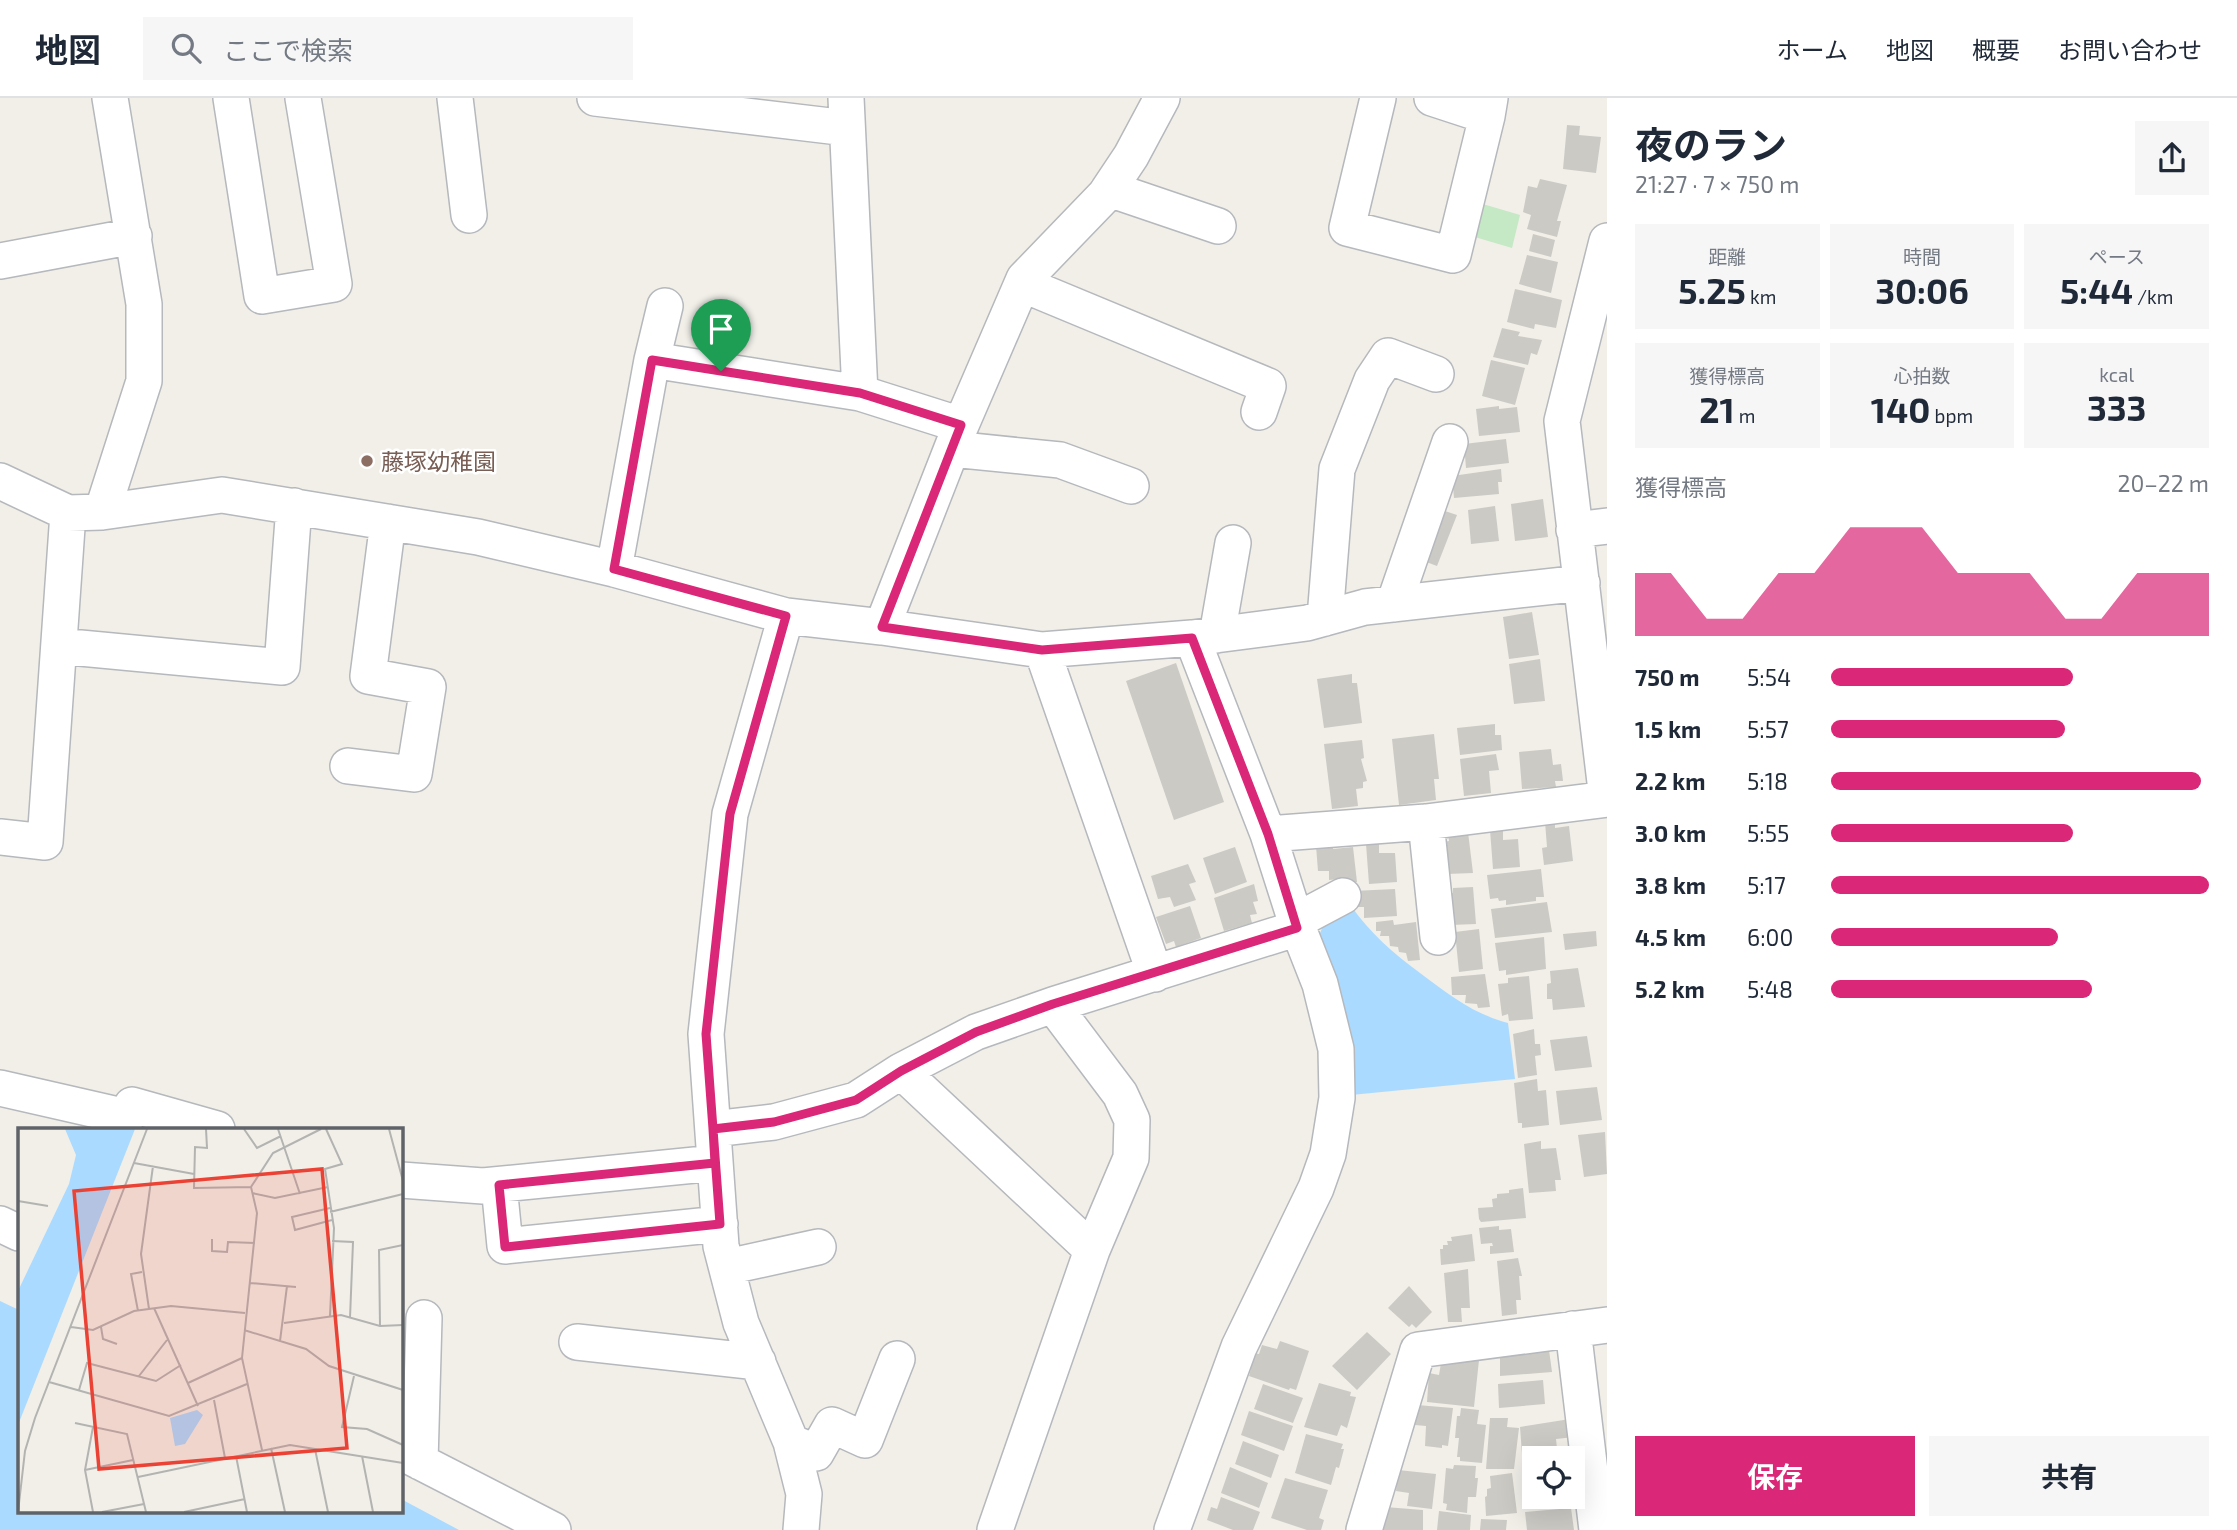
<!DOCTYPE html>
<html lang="ja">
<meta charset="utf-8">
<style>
:root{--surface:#fff;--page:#f6f6f7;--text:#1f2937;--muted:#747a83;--line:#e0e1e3;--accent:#db2777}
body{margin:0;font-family:"Exo 2","Noto Sans JP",sans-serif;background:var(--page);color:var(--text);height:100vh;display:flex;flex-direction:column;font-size:26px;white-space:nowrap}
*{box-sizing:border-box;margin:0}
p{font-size:23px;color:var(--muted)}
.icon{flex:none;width:38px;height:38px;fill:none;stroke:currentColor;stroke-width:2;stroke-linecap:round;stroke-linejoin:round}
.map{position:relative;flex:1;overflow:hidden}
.details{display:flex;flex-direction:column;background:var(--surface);width:630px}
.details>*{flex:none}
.controls{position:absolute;left:1522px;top:1348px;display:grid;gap:14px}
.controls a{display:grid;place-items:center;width:63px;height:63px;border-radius:0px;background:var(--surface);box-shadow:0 7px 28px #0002;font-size:35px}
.pin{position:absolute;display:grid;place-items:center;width:60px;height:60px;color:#fff;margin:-72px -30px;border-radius:50% 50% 50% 0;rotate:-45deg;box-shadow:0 0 7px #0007}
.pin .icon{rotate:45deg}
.round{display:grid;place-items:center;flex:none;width:74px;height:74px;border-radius:0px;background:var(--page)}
.summary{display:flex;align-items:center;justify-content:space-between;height:119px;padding:0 28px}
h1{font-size:38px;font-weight:700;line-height:52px}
.stats{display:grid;grid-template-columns:repeat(3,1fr);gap:10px;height:119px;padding:7px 28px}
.stats div{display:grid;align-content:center;border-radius:0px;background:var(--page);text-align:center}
.stats b{font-size:35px;font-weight:700}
.stats small{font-size:19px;font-weight:400}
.stats p{font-size:19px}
.chart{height:196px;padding:14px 28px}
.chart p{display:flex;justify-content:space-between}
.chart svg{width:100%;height:126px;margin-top:7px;fill:var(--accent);opacity:.7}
.primary-button{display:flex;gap:14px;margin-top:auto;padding:14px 28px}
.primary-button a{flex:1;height:80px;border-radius:0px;background:var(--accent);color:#fff;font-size:28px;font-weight:700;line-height:80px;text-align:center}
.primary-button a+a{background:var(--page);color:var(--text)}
ul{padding:0 28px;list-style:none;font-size:23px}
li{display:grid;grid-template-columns:112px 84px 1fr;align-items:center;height:52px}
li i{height:18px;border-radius:9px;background:var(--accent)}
header{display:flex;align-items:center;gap:42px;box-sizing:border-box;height:98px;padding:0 35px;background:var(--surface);border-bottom:2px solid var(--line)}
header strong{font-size:33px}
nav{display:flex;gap:38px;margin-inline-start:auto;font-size:24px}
.search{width:490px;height:63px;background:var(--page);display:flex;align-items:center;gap:18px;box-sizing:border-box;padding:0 24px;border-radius:0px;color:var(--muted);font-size:26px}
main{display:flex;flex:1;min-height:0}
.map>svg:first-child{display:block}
</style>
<header>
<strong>地図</strong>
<div class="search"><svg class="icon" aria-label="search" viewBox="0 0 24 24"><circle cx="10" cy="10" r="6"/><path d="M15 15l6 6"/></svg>ここで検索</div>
<nav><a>ホーム</a><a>地図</a><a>概要</a><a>お問い合わせ</a></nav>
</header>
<main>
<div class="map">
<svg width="1607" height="1432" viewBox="0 0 1607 1432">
<rect width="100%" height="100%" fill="#f1efe8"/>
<!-- green -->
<path fill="#c5e8c5" d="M1476 104 1520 117 1512 150 1468 137Z"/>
<!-- water -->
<path fill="#aadaff" d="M1351 808C1370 835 1393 855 1420 875 1450 897 1471 915 1508 925L1515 981 1351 997 1349 937 1346 918 1318 840 1325 823Z
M0 1203 19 1212V1413H401V1401L459 1432H0Z"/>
<!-- building -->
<path fill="#cccac5" d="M1567 27 1580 28 1579 37 1601 39 1596 75 1563 71Z
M1540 81 1567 87 1557 123H1561L1557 139 1527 131 1531 117 1523 114 1528 88 1537 90Z
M1533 136 1555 142 1551 159 1529 153Z
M1527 157 1558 164 1551 195 1519 186Z
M1515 191 1562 202 1556 230 1535 226 1534 231 1507 224Z
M1502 230 1520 234 1518 238 1542 242 1537 257 1531 255 1528 267 1493 259Z
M1491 262 1525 270 1515 307 1482 298Z
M1499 308V311L1517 309 1520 334 1479 338 1476 311Z
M1506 341 1509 365 1466 370 1464 346Z
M1501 371 1502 384H1498L1499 396 1454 400 1452 378Z
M1543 401 1548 439 1515 443 1511 406Z
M1495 408 1499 443 1471 446 1468 412Z
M1439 411 1457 417 1437 468 1421 462Z
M1532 514 1539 557 1509 561 1503 519Z
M1540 561 1545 603 1514 606 1509 566Z
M1176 565 1224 704 1174 722 1126 583Z
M1352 576V585H1357L1362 625 1324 630 1317 581Z
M1495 626V637H1501L1502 652 1460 657 1457 630Z
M1434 636 1439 681H1434L1436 702 1399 707 1392 641Z
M1362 642 1364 660 1361 661 1367 683 1363 684V690L1356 691 1358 708 1332 711 1324 646Z
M1551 651 1553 667 1561 666 1563 683H1555L1556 689 1522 691 1519 654Z
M1496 656 1499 672 1489 673 1491 695 1464 698 1460 661Z
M1545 724H1555V730L1569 728 1573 763 1544 767 1542 750 1547 749Z
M1503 729V742L1518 741 1520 769 1493 771 1490 732Z
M1468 734 1473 775 1446 776 1444 744 1449 743 1448 735Z
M1333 746V751L1353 749 1357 784 1346 785 1339 790V781L1329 782V773H1318L1316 748Z
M1366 746H1379V755H1395L1397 784 1369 786Z
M1235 749 1247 784 1215 796 1203 760Z
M1188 766 1196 784 1189 786 1196 802 1174 809 1170 799 1158 801 1151 778Z
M1541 771 1544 799H1536V803L1506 807V802L1499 803 1498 800 1490 801 1487 777Z
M1254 786 1258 803 1253 804 1257 816 1250 817 1252 825 1224 833 1214 800Z
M1473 789 1476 826 1451 827 1448 796 1453 795V790Z
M1395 791 1397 818 1364 820V809H1355L1353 793Z
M1547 804 1552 834 1495 840 1491 811Z
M1190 808 1201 840 1176 849 1174 843 1166 846 1156 819Z
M1393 822 1394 827 1416 824 1420 862 1408 863 1406 855 1399 854 1398 849 1390 848 1389 838H1380L1381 833H1376V824Z
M1479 831 1483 871 1459 874 1455 834Z
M1596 833 1597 848 1565 852 1563 836Z
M1544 839 1546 871 1506 877V872L1499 873 1495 845Z
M1578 870 1585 909 1553 912 1552 901H1547V886L1551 885 1550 873Z
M1485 876 1490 909 1478 910 1477 906 1465 905 1466 897H1452L1451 879Z
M1529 878 1533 921 1509 923 1508 916 1502 918 1498 886 1508 885V880Z
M1534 931 1535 946H1540L1541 957 1535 958 1537 977 1518 980 1513 936Z
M1587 938 1592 969 1555 973 1550 942Z
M1537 981 1538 993 1546 992 1549 1027 1522 1030V1025H1518L1514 985Z
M1597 989 1602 1022 1560 1027 1556 993Z
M1605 1034 1607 1076 1584 1079 1578 1037Z
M1541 1043V1051L1556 1050 1561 1082H1555L1556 1093 1529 1095 1524 1046Z
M1523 1090 1526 1120 1481 1124 1479 1121 1478 1110 1493 1109 1492 1101 1497 1100V1096L1509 1095V1092Z
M1499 1128V1132L1511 1131 1514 1154 1490 1156V1148H1493L1492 1145 1481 1146 1479 1130Z
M1472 1136 1475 1163 1441 1167 1440 1151H1443V1147H1448L1447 1143H1452L1451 1139Z
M1518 1160 1522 1178H1519L1521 1202H1516L1517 1216 1502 1218 1497 1163Z
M1468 1171 1470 1210H1461L1462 1224H1448L1444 1175Z
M1409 1188 1432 1214 1416 1230 1412 1226 1409 1229 1388 1210Z
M1367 1234 1391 1256 1357 1292 1332 1268Z
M1280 1243 1309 1253 1296 1292 1290 1290 1289 1292 1249 1278 1255 1255 1259 1256 1262 1247 1277 1251Z
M1549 1252 1552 1274 1500 1278V1257Z
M1442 1259 1479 1262 1474 1309 1427 1304 1429 1275 1439 1277Z
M1543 1282 1545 1306 1499 1310 1498 1286Z
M1319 1285 1351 1294 1350 1298 1356 1299 1347 1330 1341 1327 1337 1338 1304 1329Z
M1263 1286 1303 1300 1293 1325 1254 1311Z
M1417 1307 1453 1310 1448 1348 1442 1347V1350L1425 1348 1426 1328 1415 1327Z
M1461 1310 1479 1312 1477 1326 1486 1327 1482 1365 1460 1363V1359H1457L1459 1340H1455L1457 1318H1460Z
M1249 1313 1293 1328 1284 1353 1241 1337Z
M1490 1320H1508L1507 1329 1519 1330 1514 1371H1486Z
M1570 1321 1574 1339 1556 1341 1558 1360H1535V1368L1523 1370 1520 1329Z
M1306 1336 1343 1346 1341 1351H1344L1339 1370 1336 1369 1331 1387 1295 1375Z
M1243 1343 1279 1357 1271 1380 1235 1366Z
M1454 1367 1476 1368 1475 1380H1478L1476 1399H1468L1467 1415 1446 1412 1447 1406 1443 1405 1446 1370 1453 1371Z
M1230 1369 1268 1385 1259 1410 1221 1395Z
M1535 1371V1398H1559L1560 1405 1541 1406 1542 1409 1525 1410 1522 1373Z
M1398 1372 1436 1376 1432 1411 1407 1408 1409 1395 1396 1393Z
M1512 1375 1517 1415 1486 1418 1485 1399 1487 1398V1391L1491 1390 1490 1378Z
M1285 1380 1328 1392 1319 1420 1324 1422 1321 1432H1307L1271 1420Z
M1221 1399 1260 1414 1253 1432H1233L1207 1422 1211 1409 1217 1411Z
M1385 1409 1423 1412V1432H1384Z
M1571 1410 1574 1432H1527L1525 1414Z
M1439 1413 1471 1417 1470 1432H1437Z
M1481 1421 1507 1422 1506 1432H1480Z"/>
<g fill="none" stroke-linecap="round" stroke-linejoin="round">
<!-- minor casing -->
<g stroke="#b5b8bc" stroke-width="38">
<path id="minor" d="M231 0 262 198 334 186 303 0
M455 0 469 117
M595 0 847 30
M846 0 860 295
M1378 0 1347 130 1453 157 1487 18
M1432 0 1487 18 1490 0
M1109 91 1218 128
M1607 143 1562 323 1607 701
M0 163 134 138
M1022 186 1268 288 1259 314
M652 262 860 295 961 327
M952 351 1060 362 1131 388
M0 383 68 415 102 414 222 397 478 439 614 471 786 518 882 529 1042 552 1192 540 1307 525 1365 509 1582 485
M102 414 144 283V206L110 0
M1574 432 1607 428
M614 471 652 262 665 208
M1394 506 1450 344
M786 518 730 716 706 936 721 1148 741 1225 791 1344 804 1396 801 1432
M1325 520 1337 371 1372 282 1388 258 1436 276
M882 529 961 327 1024 181 1105 97 1131 58 1162 0
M1217 537 1233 445
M59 548 282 569 294 408
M1042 552 1155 876
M348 668 414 676 428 589 368 578 388 424
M1426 724 1438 839
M1268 736 1426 724 1607 701
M0 739 45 744 68 415
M1296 823 1343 798
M901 973 1092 1152
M0 990 127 1019 132 1007 217 1031
M713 1031 774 1024 856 1002 901 973 976 934 1053 907 1298 830
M401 1082 483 1088 715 1065
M499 1087 505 1148 720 1126
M0 1126 19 1135
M727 1169 818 1149
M1573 1231 1597 1432
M577 1244 758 1264
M791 1344 816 1355 832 1327 865 1342 897 1261
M401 1354 553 1432
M420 1364 424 1220
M995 1432 1092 1152 1131 1060 1132 1022 1120 996 1053 907
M1172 1432 1239 1249 1316 1090 1328 1056 1337 1000 1336 951 1320 886 1298 830 1268 736 1192 540
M1364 1432 1418 1252 1607 1227"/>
</g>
<!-- minor -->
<use href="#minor" stroke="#fff" stroke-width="35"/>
</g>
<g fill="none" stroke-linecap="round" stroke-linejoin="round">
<!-- route casing -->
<g stroke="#fff" stroke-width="14">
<path id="route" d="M721 273 652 262 614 471 786 518 730 716 706 936 720 1126 505 1149 499 1087 715 1065 713 1031 774 1024 856 1002 901 973 976 934 1053 906 1297 830 1268 736 1192 540 1042 552 882 529 961 327 860 295 721 273"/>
</g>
<!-- route -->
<use href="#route" stroke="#db2777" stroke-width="9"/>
</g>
<!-- markers -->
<circle fill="#8d6e63" stroke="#fff" stroke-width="2.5" cx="367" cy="363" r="7"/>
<g text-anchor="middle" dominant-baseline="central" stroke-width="5" stroke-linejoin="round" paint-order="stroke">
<!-- education labels -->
<g font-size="23" fill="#785e54" stroke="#fff" text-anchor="start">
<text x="381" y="363">藤塚幼稚園</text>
</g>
</g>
<!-- overview -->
<g transform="translate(18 1030)">
<rect width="385" height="385" fill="#f1efe8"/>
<path d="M47 1H117L0 297V312V163L51 56 58 27ZM179 282 185 287 167 316 157 318 152 290Z" fill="#aadaff"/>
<path fill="none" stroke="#b3b3b1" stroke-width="2" d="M188 1 189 20 177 19 176 60 233 59M226 1 239 20 263 8M260 1 282 66M308 1 324 36 307 41 316 100 312 188M371 1 385 53M116 35 176 46M234 65 257 70 310 59M0 73 30 78M312 80 274 89 277 102 314 92M312 84 385 66M194 111V123L209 124 210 114 237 115M314 113 335 114 332 190M232 155 278 159M136 180 180 278M131 181 123 126 135 38M120 183 113 146 124 144M266 195 323 187 362 198 385 197M362 198 361 122 385 117M53 199 75 202 116 183 153 178 227 185M83 199 85 211 99 216M226 202 288 221 311 238 385 262M262 213 269 158M121 248 149 212M336 248 324 299 349 301 385 317M31 254 151 288 229 256M170 255 224 230M61 262 69 235 138 253 163 237M196 272 207 330M57 295 109 306 128 384M75 299 67 342 75 384M253 320 267 384M297 321 310 384M244 322 224 230 239 85 233 59 255 25 303 1M218 328 229 384M344 328 355 384M67 342 115 332M120 349 272 317 385 335M0 384 7 323 17 290 129 1M84 384 126 376M166 384 227 371"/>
<path fill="#ea4335" fill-opacity="0.15" stroke="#ea4335" stroke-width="3.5" d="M304 41 329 320 81 341 56 63Z"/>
<rect width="385" height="385" fill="none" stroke="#5f6368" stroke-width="3.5"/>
</g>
</svg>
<div class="controls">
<a><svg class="icon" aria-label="locate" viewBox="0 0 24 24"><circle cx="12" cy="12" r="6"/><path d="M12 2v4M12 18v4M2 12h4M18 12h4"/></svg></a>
</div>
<div class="pin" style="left:721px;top:273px;background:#1e9e55"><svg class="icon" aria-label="arrive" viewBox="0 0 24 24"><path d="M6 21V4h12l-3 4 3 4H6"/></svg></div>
</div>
<section class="details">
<div class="summary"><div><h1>夜のラン</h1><p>21:27 · 7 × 750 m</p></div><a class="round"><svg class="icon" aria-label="share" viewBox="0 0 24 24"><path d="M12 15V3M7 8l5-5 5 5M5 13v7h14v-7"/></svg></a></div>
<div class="stats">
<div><p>距離</p><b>5.25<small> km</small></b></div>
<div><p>時間</p><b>30:06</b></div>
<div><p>ペース</p><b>5:44<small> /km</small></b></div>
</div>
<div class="stats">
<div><p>獲得標高</p><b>21<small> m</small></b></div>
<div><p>心拍数</p><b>140<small> bpm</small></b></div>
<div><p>kcal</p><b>333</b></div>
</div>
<div class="chart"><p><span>獲得標高</span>20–22 m</p>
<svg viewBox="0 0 160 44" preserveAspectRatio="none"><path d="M0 44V22L10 22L20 38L30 38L40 22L50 22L60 6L70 6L80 6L90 22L100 22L110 22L120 38L130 38L140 22L150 22L160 22V44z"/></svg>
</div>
<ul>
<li><b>750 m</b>5:54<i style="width:64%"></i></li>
<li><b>1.5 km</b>5:57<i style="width:62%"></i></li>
<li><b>2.2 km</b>5:18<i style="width:98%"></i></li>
<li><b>3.0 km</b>5:55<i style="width:64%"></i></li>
<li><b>3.8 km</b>5:17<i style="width:100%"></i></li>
<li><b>4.5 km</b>6:00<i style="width:60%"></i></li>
<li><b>5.2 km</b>5:48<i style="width:69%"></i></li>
</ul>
<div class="primary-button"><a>保存</a><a>共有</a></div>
</section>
</main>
